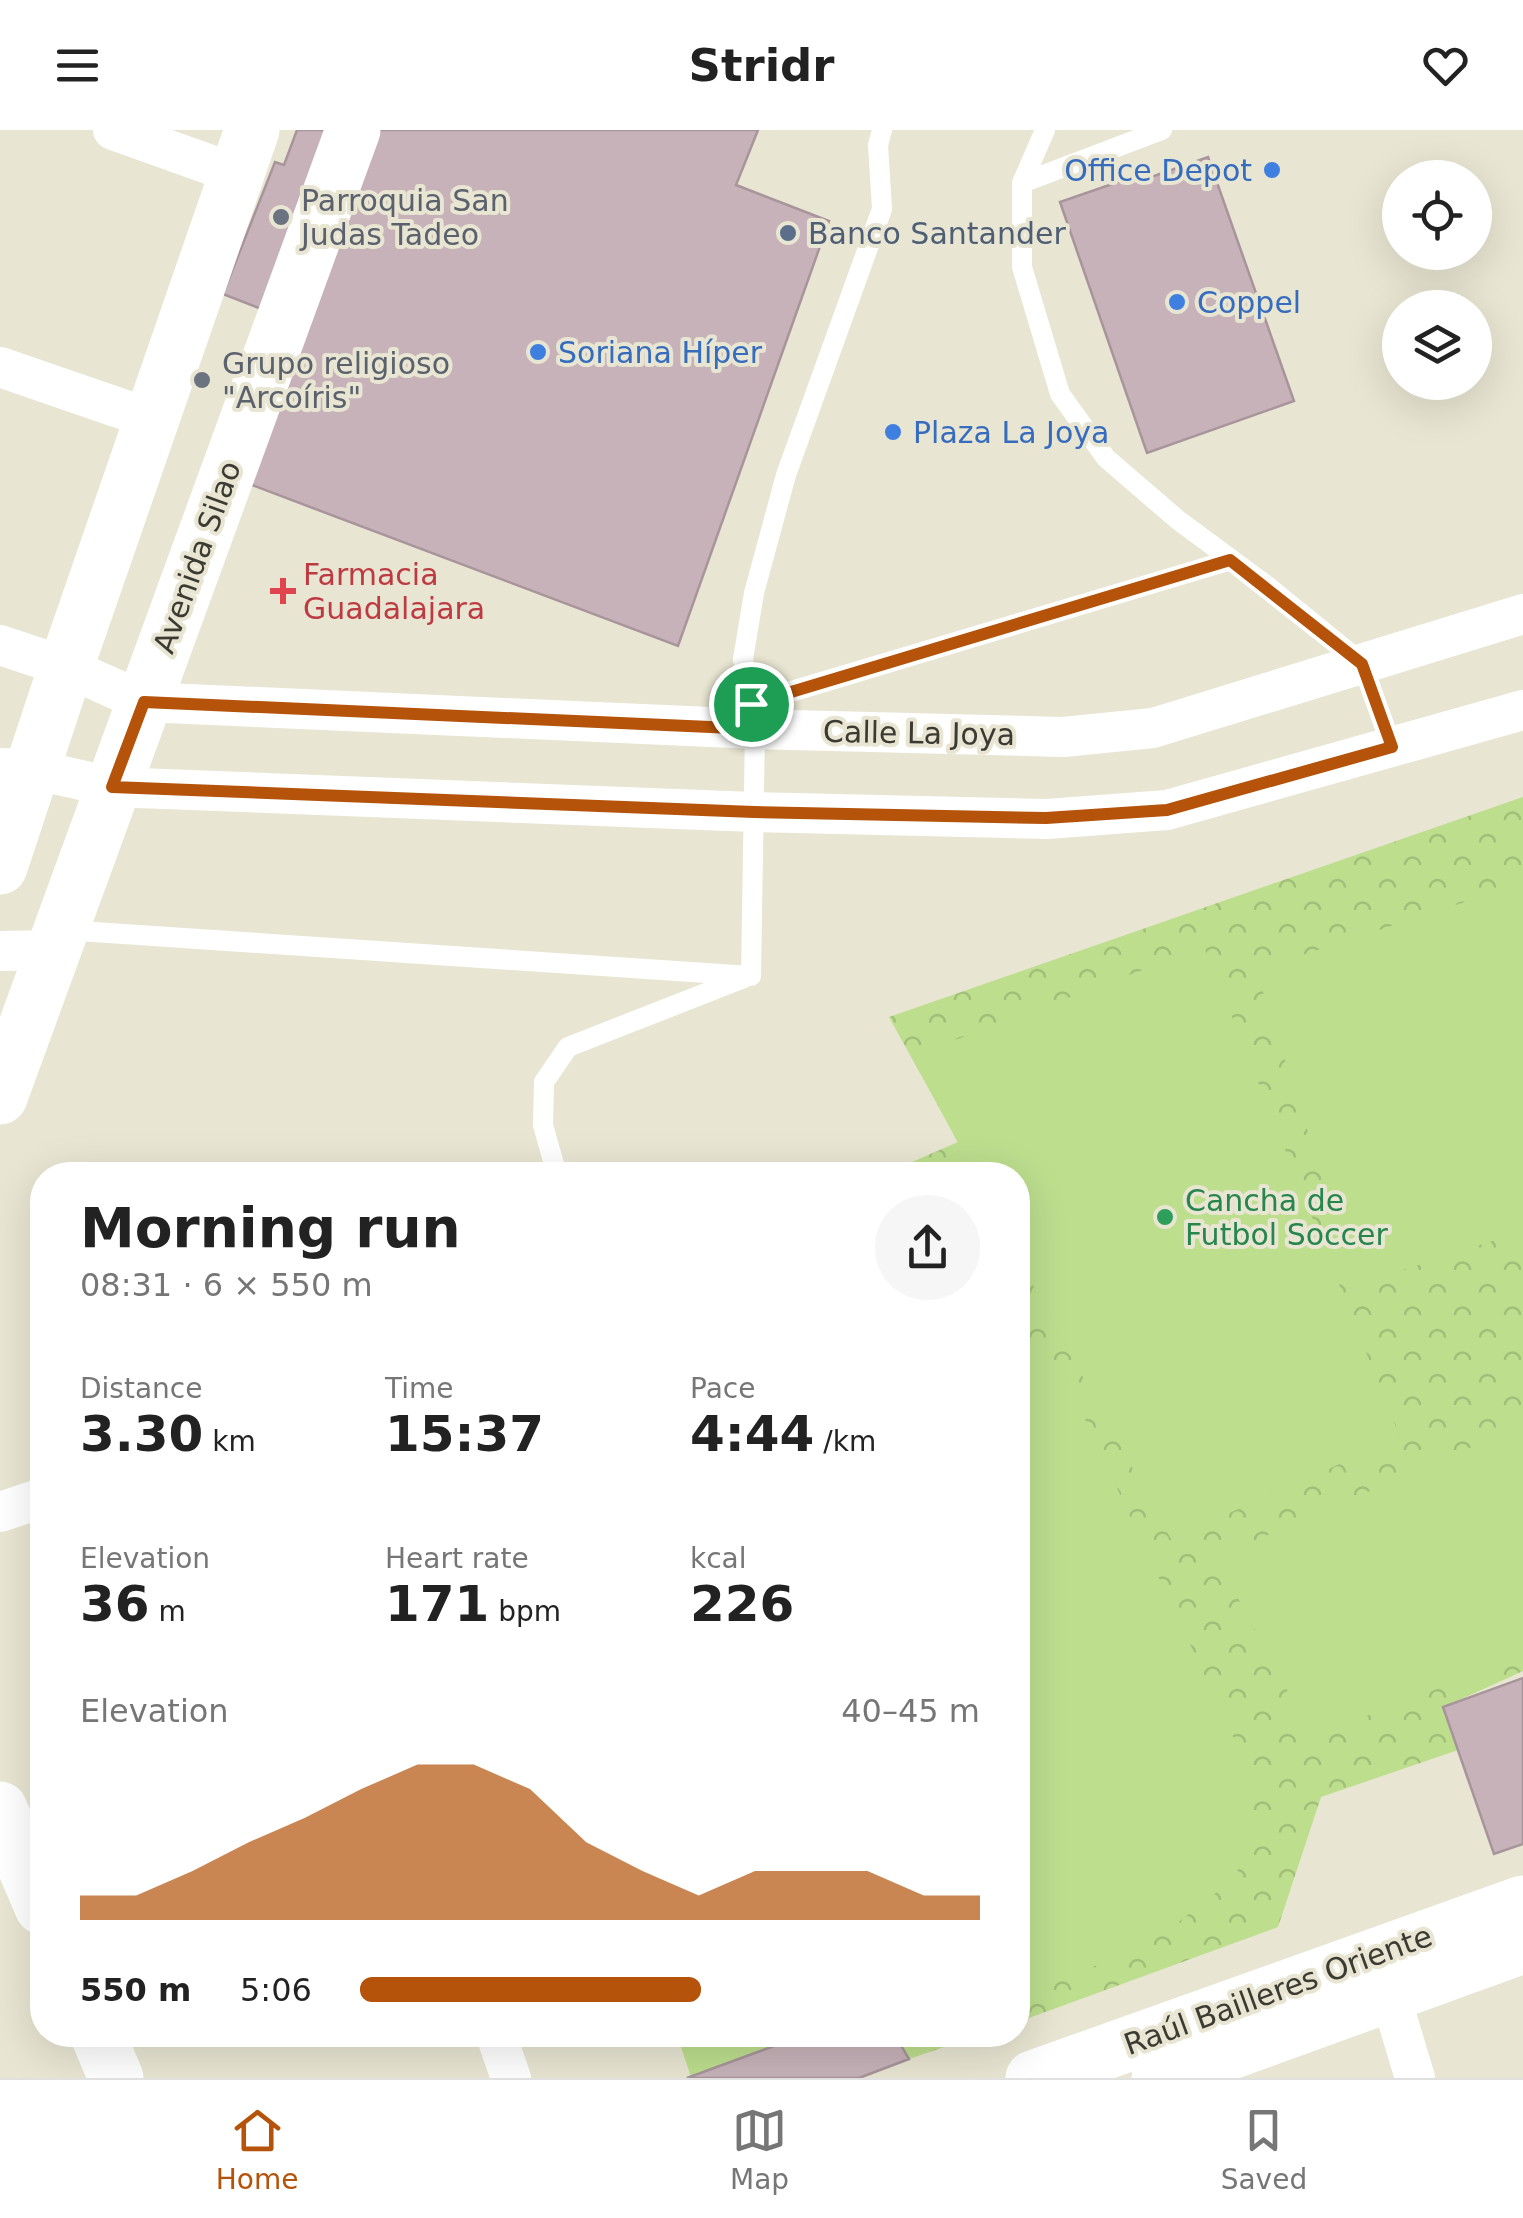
<!DOCTYPE html>
<meta charset="utf-8">
<style>
:root{--surface:#fff;--page:#f6f6f6;--text:#222;--muted:#767676;--line:#e0e0e0;--accent:#b45309}
body{margin:0;font-family:"DejaVu Sans",sans-serif;background:var(--page);color:var(--text);height:100vh;display:flex;flex-direction:column;font-size:38px;white-space:nowrap}
*{box-sizing:border-box;margin:0}
p{font-size:32px;color:var(--muted)}
.icon{flex:none;width:55px;height:55px;fill:none;stroke:currentColor;stroke-width:2;stroke-linecap:round;stroke-linejoin:round}
.map{position:relative;flex:1;overflow:hidden}
.side{position:absolute;left:30px;top:1032px;width:1000px;height:885px;display:flex;flex-direction:column;background:var(--surface);border-radius:40px;box-shadow:0 10px 40px #0002}
.side>*{flex:none}
.fabs{position:absolute;left:1382px;top:30px;display:grid;gap:20px}
.fabs a{display:grid;place-items:center;width:110px;height:110px;border-radius:50%;background:var(--surface);box-shadow:0 10px 40px #0002;font-size:50px}
.pin{position:absolute;display:grid;place-items:center;width:85px;height:85px;color:#fff;margin:-42px;border:5px solid #fff;border-radius:50%;box-shadow:0 2px 10px #0007}
.round{display:grid;place-items:center;flex:none;width:105px;height:105px;border-radius:52px;background:var(--page)}
.overview{display:flex;align-items:center;justify-content:space-between;height:170px;padding:0 50px}
h1{font-size:55px;font-weight:700;line-height:75px}
.stats{display:grid;grid-template-columns:repeat(3,1fr);gap:15px;height:170px;padding:10px 50px}
.stats div{display:grid;align-content:center}
.stats b{font-size:50px;font-weight:700}
.stats small{font-size:28px;font-weight:400}
.stats p{font-size:28px}
.chart{height:280px;padding:20px 50px}
.chart p{display:flex;justify-content:space-between}
.chart svg{width:100%;height:180px;margin-top:10px;fill:var(--accent);opacity:.7}
ul{padding:0 50px;list-style:none;font-size:32px}
li{display:grid;grid-template-columns:160px 120px 1fr;align-items:center;height:75px}
li i{height:25px;border-radius:12px;background:var(--accent)}
header{display:flex;justify-content:space-between;align-items:center;height:130px;padding:0 50px;background:var(--surface);font-size:45px;font-weight:700}
.dock{display:flex;justify-content:space-around;align-items:center;height:140px;border-top:2px solid var(--line);background:var(--surface);font-size:28px;color:var(--muted)}
.dock a{display:grid;justify-items:center;gap:5px}
.dock .active{color:var(--accent)}
.map>svg:first-child{display:block}
</style>
<header><svg class="icon" aria-label="menu" viewBox="0 0 24 24"><path d="M4 6h16M4 12h16M4 18h16"/></svg>Stridr<svg class="icon" aria-label="heart" viewBox="0 0 24 24"><path d="M12 20l-8-8c-3-5 5-10 8-4 3-6 11-1 8 4z"/></svg></header>
<div class="map">
<svg width="1523" height="1948" viewBox="0 0 1523 1948">
<defs>
<pattern id="park-crowns" width="20" height="18" patternUnits="userSpaceOnUse" patternTransform="scale(2.5)"><rect width="20" height="18" fill="#bcde8d"/><path d="M2 6a3 3 0 1 1 6 0M12 15a3 3 0 1 1 6 0" fill="none" stroke="#a2bf7a"/></pattern>
</defs>
<rect width="100%" height="100%" fill="#e8e5d2"/>
<!-- park -->
<path fill="url(#park-crowns)" d="M1523 667V1541L1444 1577 1458 1620 1321 1667 1278 1797 1018 1892V1045H882L958 1012 889 887Z
M895 1905H979L909 1929Z"/>
<!-- garden -->
<path fill="#bcde8d" d="M1523 753V1101L1357 1155 1256 840Z
M1204 817 1400 1307 1171 1409 1018 1128V1045H975L912 926Z
M1058 1232 1239 1619 1247 1630 1251 1689 1236 1747 1176 1794 1085 1841 1018 1864V1233Z
M1523 1295V1526L1312 1607 1216 1427Z
M677 1905H804L691 1947Z"/>
<!-- building -->
<path fill="#c6b2b8" stroke="#a8949b" stroke-width="2.5" d="M297 0H349L269 182 223 164 275 32 284 35Z
M377 0H758L736 55 829 91 678 516 244 352Z
M1208 27 1294 271 1147 323 1060 72 1135 46 1137 52Z
M1523 1548V1714L1494 1724 1443 1577Z
M804 1905H895L909 1929 859 1948H687Z"/>
<g fill="none" stroke-linecap="round" stroke-linejoin="round">
<!-- lane -->
<path stroke="#fff" stroke-width="20" d="M1045 0 1022 53V137L1060 264 1106 328 1178 390 1266 455 1362 533 1392 617
M1022 53 1162 0
M751 573 1231 430
M64 800 751 846
M751 846 755 599 743 529 754 463 786 345 882 79 878 15 882 0
M557 1045 543 995 544 952 568 917 744 848"/>
<!-- street -->
<path stroke="#fff" stroke-width="40" d="M113 0 236 44
M0 237 151 289
M0 515 66 537 144 572 755 599 1063 607 1153 598 1523 484
M0 638 32 639 112 657 754 682 1047 689 1167 680 1523 580
M0 821 54 820
M0 1382 42 1368
M1382 1838 1415 1948
M496 1905 511 1948"/>
<!-- secondary -->
<path stroke="#fff" stroke-width="55" d="M0 737 66 537 252 0
M0 967 353 0
M0 1679 42 1777
M98 1905 116 1948
M1033 1948 1523 1773
M1159 1948 1523 1816"/>
</g>
<g fill="none" stroke-linecap="round" stroke-linejoin="round">
<!-- route casing -->
<g stroke="#fff" stroke-width="20">
<path id="route" d="M1230 430 1362 534 1392 617 1167 680 1046 688 754 682 112 657 144 572 755 599 751 574Z"/>
</g>
<!-- route -->
<use href="#route" stroke="#b45309" stroke-width="12"/>
</g>
<!-- markers -->
<g fill="#3f7fe0" stroke="#e8e5d2" stroke-width="4">
<circle cx="1272" cy="40" r="10"/>
<circle cx="1177" cy="172" r="10"/>
<circle cx="538" cy="222" r="10"/>
<circle cx="893" cy="302" r="10"/>
</g>
<g fill="#6b7280" stroke="#e8e5d2" stroke-width="4">
<circle cx="281" cy="87" r="10"/>
<circle cx="202" cy="250" r="10"/>
</g>
<circle fill="#5c6f8a" stroke="#e8e5d2" stroke-width="4" cx="788" cy="103" r="10"/>
<path fill="#e0444e" stroke="#e8e5d2" stroke-width="4" d="M278 446h10v10h10v10h-10v10h-10v-10h-10v-10h10z"/>
<circle fill="#2e9e5b" stroke="#e8e5d2" stroke-width="4" cx="1165" cy="1087" r="10"/>
<g text-anchor="middle" dominant-baseline="central" stroke-width="8" stroke-linejoin="round" paint-order="stroke">
<!-- shop labels -->
<g font-size="30" fill="#366cbe" stroke="#e8e5d2" text-anchor="start">
<text x="1252" y="40" text-anchor="end">Office Depot</text>
<text x="1197" y="172">Coppel</text>
<text x="558" y="222">Soriana Híper</text>
<text x="913" y="302">Plaza La Joya</text>
</g>
<!-- worship labels -->
<g font-size="30" fill="#5b616d" stroke="#e8e5d2" text-anchor="start">
<text x="301" y="70">Parroquia San<tspan x="301" dy="34">Judas Tadeo</tspan></text>
<text x="222" y="233">Grupo religioso<tspan x="222" dy="34">"Arcoíris"</tspan></text>
</g>
<!-- service labels -->
<g font-size="30" fill="#4e5e75" stroke="#e8e5d2" text-anchor="start">
<text x="808" y="103">Banco Santander</text>
</g>
<!-- street labels -->
<g font-size="30" fill="#3c3b33" stroke="#e8e5d2">
<text transform="translate(197 427) rotate(-70)">Avenida Silao</text>
<text transform="translate(919 603) rotate(1)">Calle La Joya</text>
<text transform="translate(1278 1860) rotate(-20)">Raúl Bailleres Oriente</text>
</g>
<!-- health labels -->
<g font-size="30" fill="#be3a42" stroke="#e8e5d2" text-anchor="start">
<text x="303" y="444">Farmacia<tspan x="303" dy="34">Guadalajara</tspan></text>
</g>
<!-- leisure labels -->
<g font-size="30" fill="#27864d" stroke="#e8e5d2" text-anchor="start">
<text x="1185" y="1070">Cancha de<tspan x="1185" dy="34">Futbol Soccer</tspan></text>
</g>
</g>
</svg>
<div class="fabs">
<a><svg class="icon" aria-label="locate" viewBox="0 0 24 24"><circle cx="12" cy="12" r="6"/><path d="M12 2v4M12 18v4M2 12h4M18 12h4"/></svg></a>
<a><svg class="icon" aria-label="layers" viewBox="0 0 24 24"><path d="M12 4l9 5-9 5-9-5zM3 14l9 5 9-5"/></svg></a>
</div>
<div class="pin" style="left:751px;top:574px;background:#1e9e55"><svg class="icon" aria-label="arrive" viewBox="0 0 24 24"><path d="M6 21V4h12l-3 4 3 4H6"/></svg></div>
<section class="side">
<div class="overview"><div><h1>Morning run</h1><p>08:31 · 6 × 550 m</p></div><a class="round"><svg class="icon" aria-label="share" viewBox="0 0 24 24"><path d="M12 15V3M7 8l5-5 5 5M5 13v7h14v-7"/></svg></a></div>
<div class="stats">
<div><p>Distance</p><b>3.30<small> km</small></b></div>
<div><p>Time</p><b>15:37</b></div>
<div><p>Pace</p><b>4:44<small> /km</small></b></div>
</div>
<div class="stats">
<div><p>Elevation</p><b>36<small> m</small></b></div>
<div><p>Heart rate</p><b>171<small> bpm</small></b></div>
<div><p>kcal</p><b>226</b></div>
</div>
<div class="chart"><p><span>Elevation</span>40–45 m</p>
<svg viewBox="0 0 160 44" preserveAspectRatio="none"><path d="M0 44V38L10 38L20 32L30 25L40 19L50 12L60 6L70 6L80 12L90 25L100 32L110 38L120 32L130 32L140 32L150 38L160 38V44z"/></svg>
</div>
<ul>
<li><b>550 m</b>5:06<i style="width:55%"></i></li>
</ul>
</section>
</div>
<nav class="dock">
<a class="active"><svg class="icon" aria-label="home" viewBox="0 0 24 24"><path d="M3 11l9-7 9 7M6 9v11h12V9"/></svg>Home</a>
<a><svg class="icon" aria-label="map" viewBox="0 0 24 24"><path d="M3 6l6-2 6 2 6-2v14l-6 2-6-2-6 2zM9 4v14M15 6v14"/></svg>Map</a>
<a><svg class="icon" aria-label="saved" viewBox="0 0 24 24"><path d="M7 4h10v16l-5-4-5 4z"/></svg>Saved</a>
</nav>
